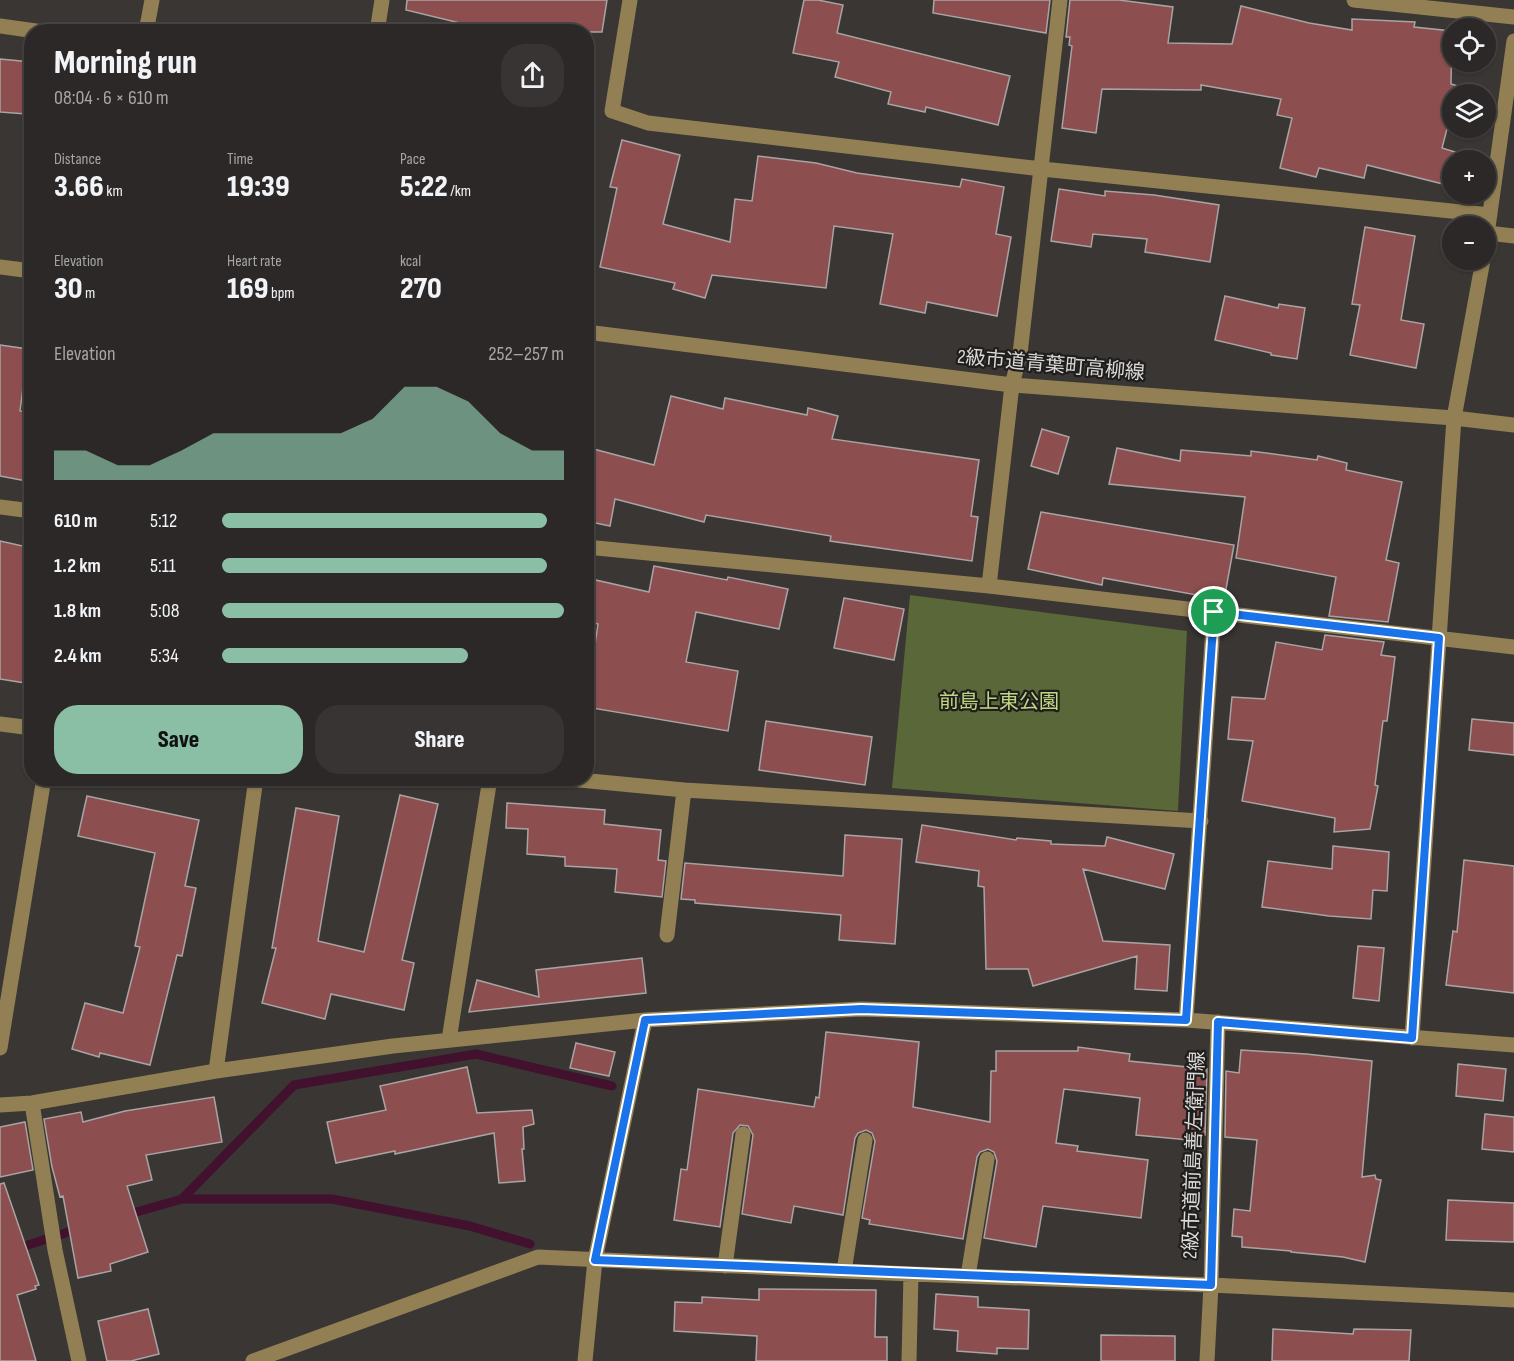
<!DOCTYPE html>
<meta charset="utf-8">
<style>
:root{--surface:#2b2827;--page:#373433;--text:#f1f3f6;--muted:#a6a6a7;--line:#474444;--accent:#8abfa5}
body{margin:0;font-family:"Sofia Sans Condensed","Noto Sans JP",sans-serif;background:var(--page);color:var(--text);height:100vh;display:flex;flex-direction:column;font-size:22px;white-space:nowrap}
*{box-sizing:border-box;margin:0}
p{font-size:20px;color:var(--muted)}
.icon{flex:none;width:33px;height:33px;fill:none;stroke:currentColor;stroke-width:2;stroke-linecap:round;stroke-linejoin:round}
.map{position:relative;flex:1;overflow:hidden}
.panel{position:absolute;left:24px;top:24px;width:570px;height:762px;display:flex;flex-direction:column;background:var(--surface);border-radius:24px;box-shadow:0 2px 4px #0004,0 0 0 2px var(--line)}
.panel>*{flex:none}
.controls{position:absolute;left:1442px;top:18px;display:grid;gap:12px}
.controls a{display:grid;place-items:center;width:54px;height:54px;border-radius:50%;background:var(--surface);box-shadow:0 2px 4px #0004,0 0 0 2px var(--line);font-size:30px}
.pin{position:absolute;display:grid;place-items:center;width:51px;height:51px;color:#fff;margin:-26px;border:3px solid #fff;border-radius:50%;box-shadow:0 2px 6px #0007}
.round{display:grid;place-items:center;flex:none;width:63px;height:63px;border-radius:24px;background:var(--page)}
.headline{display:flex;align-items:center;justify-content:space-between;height:102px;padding:0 30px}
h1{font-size:33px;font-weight:800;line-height:45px}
.stats{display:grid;grid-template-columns:repeat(3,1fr);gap:9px;height:102px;padding:6px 30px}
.stats div{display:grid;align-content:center}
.stats b{font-size:30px;font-weight:800}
.stats small{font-size:16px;font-weight:400}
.stats p{font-size:16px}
.chart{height:168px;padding:12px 30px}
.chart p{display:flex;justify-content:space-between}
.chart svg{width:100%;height:108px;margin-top:6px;fill:var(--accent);opacity:.7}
.cta{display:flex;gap:12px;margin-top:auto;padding:12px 30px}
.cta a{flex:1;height:69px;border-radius:24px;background:var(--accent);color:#111;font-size:24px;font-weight:800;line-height:69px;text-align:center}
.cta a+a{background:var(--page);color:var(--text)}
ul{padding:0 30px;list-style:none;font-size:20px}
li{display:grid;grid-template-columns:96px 72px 1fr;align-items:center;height:45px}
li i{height:15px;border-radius:8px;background:var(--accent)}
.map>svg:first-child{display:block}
</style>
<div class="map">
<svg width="1514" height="1361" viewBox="0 0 1514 1361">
<rect width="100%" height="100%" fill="#393634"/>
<!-- green -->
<path fill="#5a6738" d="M910 595 1187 631 1178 811 892 788Z"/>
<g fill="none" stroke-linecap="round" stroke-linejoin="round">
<!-- stream -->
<path stroke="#42112e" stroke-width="9" d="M182 1199 294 1085 476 1054 612 1086
M126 1215 182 1199H332L470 1226 530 1244
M0 1254 81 1228"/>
</g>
<!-- building -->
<path fill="#8c4e4e" stroke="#a9a4a4" stroke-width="1.5" d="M407 0H607L602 32H532L505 27 504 32H497L406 10Z
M804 0H818L843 5 837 33 1010 76 998 125 926 107 925 112 888 104 891 92 835 77 839 62 793 53Z
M934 0H1050L1046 33 933 13Z
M1070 0H1119L1173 7 1168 43 1232 44 1241 6 1309 23 1352 30V19L1415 22 1414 27 1452 31 1451 84 1458 86 1456 94H1452V110L1442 148 1455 152 1447 185 1367 165 1364 178 1319 168 1316 177 1280 168 1292 118 1277 115 1281 99 1201 85V90L1102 89 1096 133 1062 128 1072 46 1069 45 1070 37H1066Z
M0 59 31 62 26 114 0 112Z
M622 140 680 155 663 224 730 242 735 199 752 201 758 156 816 163 857 173 960 187 962 179 1004 187 996 234 1011 237 997 316 927 302 925 313 880 304 893 234 834 226 826 288 712 275 705 298 673 289 675 283 600 267 617 188 610 187Z
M1059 189 1105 196V191L1154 195 1219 205 1210 262 1145 252 1147 239 1093 234 1091 247 1051 241Z
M1365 227 1415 236 1401 320 1424 324 1416 368 1350 355 1360 305 1352 304Z
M1225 296 1278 308 1279 304 1305 308 1297 359 1271 355V353L1215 340Z
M0 345 28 349 20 411 32 413V482L0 476Z
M671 396 723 409 725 398 807 415 808 408 838 416 832 439 979 460 971 516 978 517 972 561 830 541 831 536 706 515 704 522 615 499 610 526 586 521V447L654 465Z
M1042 429 1069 437 1058 474 1031 466Z
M1117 448 1180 461 1181 450 1251 456V451L1317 460 1318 456 1347 463 1346 470 1402 482 1386 560 1399 563 1388 622 1329 616 1336 577 1236 558 1245 497 1109 484Z
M1041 512 1234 545 1224 600 1103 578 1102 585 1028 569Z
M0 541 32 548V684L0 679Z
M654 566 727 580 728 577 788 589 779 629 696 612 686 662 738 671 728 731 586 707 598 624 586 621V600L591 579 649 592Z
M844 598 904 609 894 660 834 648Z
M1325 635 1384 642 1381 655 1395 657 1387 721H1383L1375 785 1378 786 1370 829 1334 832 1335 818 1242 801 1253 741 1228 739 1232 697 1265 699 1276 642 1322 650Z
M1472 719 1514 723V755L1469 750Z
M766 721 872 737 865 785 759 770Z
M400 795 438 804 402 960 414 963 404 1010 331 994 325 1019 262 1003 276 948H272L296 808 339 816 318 941 364 952Z
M87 796 199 820 185 886 196 888 182 956 177 955 150 1065 100 1053 99 1057 72 1049 85 1003 123 1013 140 947 135 946 155 853 78 836Z
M507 803 605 810 604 824 661 830 658 860 666 861 662 897 615 892 617 869 565 866V857L527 854 528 829 506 828Z
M922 825 1016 840 1017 838 1051 841V844L1105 846 1107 837 1174 854 1165 889 1083 869 1103 941 1170 945 1167 991 1135 989 1137 956 1033 986 1028 969H986L984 887 978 886 979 871 916 862Z
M845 835 902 839 895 944 839 940 841 915 695 903V900L681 899 685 863 843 876Z
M1333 846 1389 852 1387 891 1373 890 1371 919 1329 916 1262 907 1268 861 1332 869Z
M1464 860 1514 866V993L1446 985 1453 931 1457 932Z
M1358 946 1384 948 1379 1001 1353 998Z
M642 958 646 993 469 1012 477 980 539 997 536 970Z
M826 1032 919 1042 913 1107 990 1122 991 1071H996V1051H1078V1047L1130 1054 1129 1061 1207 1069 1205 1135 1190 1134 1189 1140 1136 1135 1140 1098 1064 1089 1056 1143 1078 1146 1077 1151 1148 1160 1141 1218 1043 1206 1036 1247 984 1238 997 1161 994 1152 988 1149 980 1152 977 1157 963 1239 869 1224 870 1220 862 1218 875 1141 872 1133 866 1130 858 1133 855 1138 843 1215 794 1206 791 1223 742 1214 753 1135 748 1126 740 1125 733 1133 720 1227 674 1220 681 1169 687 1170 698 1089 814 1107 816 1097 819 1098Z
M576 1043 615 1052 609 1076 570 1068Z
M1241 1050 1306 1054 1372 1061 1362 1177 1375 1175 1376 1179 1381 1180 1365 1262 1343 1257 1291 1252V1251L1242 1247V1237L1232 1236 1234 1209 1250 1211 1257 1140 1225 1137 1226 1071 1239 1073Z
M1458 1064 1506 1069 1503 1101 1456 1096Z
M467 1067 477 1113 532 1110 534 1124 523 1127 524 1149H522L525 1181 499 1183 494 1133 395 1154V1151L336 1163 327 1122 386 1110 380 1086Z
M214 1097 222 1142 146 1155 152 1180 127 1186 148 1252 110 1264 111 1271 78 1278 63 1196 60 1197 52 1167 44 1119 81 1112 83 1122 125 1111Z
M1485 1114 1514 1117V1152L1482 1149Z
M25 1122 33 1170 0 1177V1127Z
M4 1183 39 1285 35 1286 36 1289 17 1295 36 1361H0V1184Z
M1448 1200 1514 1203V1242L1446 1240Z
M759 1289 876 1290 875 1337H887V1361H756L757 1336 674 1331 675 1302 702 1303V1297L759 1300Z
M936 1294 978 1297V1307L1029 1310 1028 1349 997 1348V1354L957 1351 958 1331 934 1329Z
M148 1309 159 1354 131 1361H107L98 1321Z
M1273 1329 1353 1334 1354 1329 1411 1330 1409 1361H1272Z
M1101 1335 1175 1336V1361H1101Z"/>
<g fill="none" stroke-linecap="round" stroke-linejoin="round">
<!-- minor -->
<path stroke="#928054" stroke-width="15" d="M630 0 612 111 648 123 1042 169 1490 215
M1354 0 1514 17
M0 26 43 32
M146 32 152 0
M377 32 382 0
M1488 233 1514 236
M1485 249 1514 41
M0 267 32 271
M586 332 1012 385 1454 418 1514 425
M0 507 32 511
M586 547 989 586 1514 647
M989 586 1012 385 1020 354 1060 0
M0 724 32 728
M559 778 684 790 1201 821
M667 935 684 790
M1186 1020 1214 612
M1412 1038 1454 418 1483 260
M449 1040 490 778
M0 1048 44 778
M216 1071 256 778
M32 1103 55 1250 79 1361
M0 1105 32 1103 216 1071 393 1046 645 1020 861 1009 1186 1020 1514 1045
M725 1266 743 1134
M844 1271 865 1140
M968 1276 987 1159
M253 1361 538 1257 911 1274 1211 1285 1514 1300
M585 1361 595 1260 645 1020
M909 1361 911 1274
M1207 1361 1211 1285 1218 1022"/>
</g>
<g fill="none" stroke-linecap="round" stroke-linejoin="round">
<!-- route casing -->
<g stroke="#fff" stroke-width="12">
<path id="route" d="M1214 612 1439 638 1412 1038 1218 1022 1211 1285 595 1260 645 1020 861 1009 1186 1020Z"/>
</g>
<!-- route -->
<use href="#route" stroke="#1a73e8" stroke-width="8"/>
</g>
<g text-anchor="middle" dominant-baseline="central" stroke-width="4.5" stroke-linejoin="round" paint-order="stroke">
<!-- street labels -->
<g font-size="20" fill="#dbd9d8" stroke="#1f1e1d">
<text transform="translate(1051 365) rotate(5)">2級市道青葉町高柳線</text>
<text transform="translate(1194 1155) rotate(-88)">2級市道前島善左衛門線</text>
</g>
<!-- park labels -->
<g font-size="20" fill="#c0d781" stroke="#1f1e1d">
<text x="999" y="702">前島上東公園</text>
</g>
</g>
</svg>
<div class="controls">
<a><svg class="icon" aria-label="locate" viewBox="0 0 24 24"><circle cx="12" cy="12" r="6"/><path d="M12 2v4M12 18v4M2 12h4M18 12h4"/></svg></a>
<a><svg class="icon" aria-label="layers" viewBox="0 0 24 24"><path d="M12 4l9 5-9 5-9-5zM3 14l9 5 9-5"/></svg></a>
<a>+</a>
<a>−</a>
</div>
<div class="pin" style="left:1214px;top:612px;background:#1e9e55"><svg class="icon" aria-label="arrive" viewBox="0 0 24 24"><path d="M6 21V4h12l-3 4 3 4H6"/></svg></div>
<section class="panel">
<div class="headline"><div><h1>Morning run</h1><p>08:04 · 6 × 610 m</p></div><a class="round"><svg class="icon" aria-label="share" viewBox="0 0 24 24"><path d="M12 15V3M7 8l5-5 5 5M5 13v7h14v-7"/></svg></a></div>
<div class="stats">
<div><p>Distance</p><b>3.66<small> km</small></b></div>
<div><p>Time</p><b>19:39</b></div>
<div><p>Pace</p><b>5:22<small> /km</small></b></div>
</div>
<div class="stats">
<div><p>Elevation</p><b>30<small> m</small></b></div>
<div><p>Heart rate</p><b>169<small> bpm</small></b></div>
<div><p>kcal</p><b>270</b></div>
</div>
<div class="chart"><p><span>Elevation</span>252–257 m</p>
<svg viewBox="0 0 160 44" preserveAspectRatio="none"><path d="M0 44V32L10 32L20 38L30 38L40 32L50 25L60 25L70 25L80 25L90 25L100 19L110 6L120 6L130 12L140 25L150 32L160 32V44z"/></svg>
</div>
<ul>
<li><b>610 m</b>5:12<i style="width:95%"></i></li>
<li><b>1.2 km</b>5:11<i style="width:95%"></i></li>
<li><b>1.8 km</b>5:08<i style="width:100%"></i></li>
<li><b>2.4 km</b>5:34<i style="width:72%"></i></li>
</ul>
<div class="cta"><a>Save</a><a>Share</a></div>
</section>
</div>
